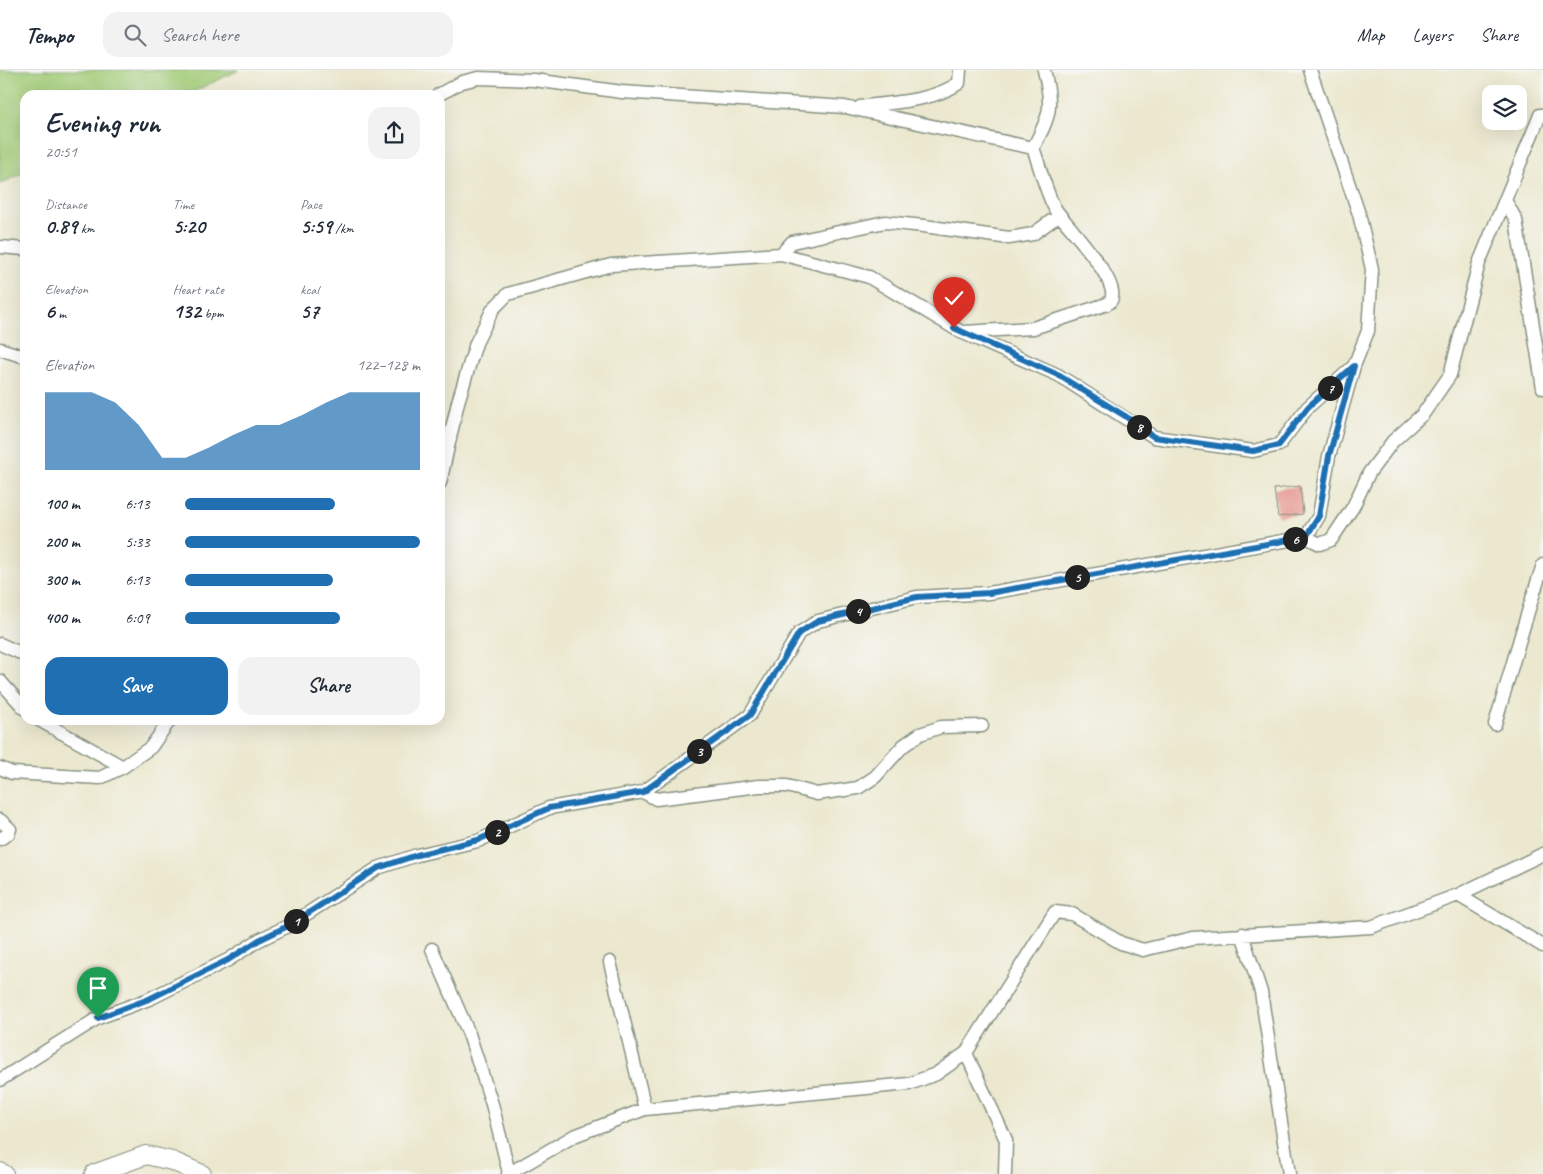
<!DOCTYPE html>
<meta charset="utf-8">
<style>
:root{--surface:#fff;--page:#f2f2f3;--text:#1f2937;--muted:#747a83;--line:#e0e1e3;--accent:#1f6fb2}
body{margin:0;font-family:Caveat,sans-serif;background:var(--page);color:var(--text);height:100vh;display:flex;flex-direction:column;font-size:19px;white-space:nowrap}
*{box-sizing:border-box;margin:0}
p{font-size:16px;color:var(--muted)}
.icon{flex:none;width:28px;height:28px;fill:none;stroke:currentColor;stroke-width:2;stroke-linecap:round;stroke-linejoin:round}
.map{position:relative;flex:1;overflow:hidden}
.details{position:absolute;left:20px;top:20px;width:425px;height:635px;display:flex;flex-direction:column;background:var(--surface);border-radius:15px;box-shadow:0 5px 20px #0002}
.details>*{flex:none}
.tools{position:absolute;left:1482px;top:15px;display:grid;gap:10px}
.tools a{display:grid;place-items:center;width:45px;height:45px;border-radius:10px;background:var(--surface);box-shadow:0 5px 20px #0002;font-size:25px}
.pin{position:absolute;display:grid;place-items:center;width:42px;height:42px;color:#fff;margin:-51px -21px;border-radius:50% 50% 50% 0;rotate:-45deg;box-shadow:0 0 5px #0007}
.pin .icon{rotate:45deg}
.km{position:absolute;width:25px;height:25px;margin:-12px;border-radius:50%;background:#222;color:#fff;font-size:14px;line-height:25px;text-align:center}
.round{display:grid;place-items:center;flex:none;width:52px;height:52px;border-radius:15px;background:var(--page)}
.headline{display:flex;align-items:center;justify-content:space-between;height:85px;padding:0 25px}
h1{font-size:28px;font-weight:700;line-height:38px}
.figures{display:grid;grid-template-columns:repeat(3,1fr);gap:8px;height:85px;padding:5px 25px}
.figures div{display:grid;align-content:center}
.figures b{font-size:21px;font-weight:700}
.figures small{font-size:14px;font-weight:400}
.figures p{font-size:14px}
.chart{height:140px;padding:10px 25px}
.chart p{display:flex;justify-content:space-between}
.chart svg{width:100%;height:90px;margin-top:5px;fill:var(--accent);opacity:.7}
.button{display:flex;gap:10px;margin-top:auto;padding:10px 25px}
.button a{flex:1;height:58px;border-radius:15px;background:var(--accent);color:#fff;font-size:20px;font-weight:700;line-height:58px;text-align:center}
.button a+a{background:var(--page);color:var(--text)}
ul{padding:0 25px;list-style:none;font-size:16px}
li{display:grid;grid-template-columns:80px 60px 1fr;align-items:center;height:38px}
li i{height:12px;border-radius:6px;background:var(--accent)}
header{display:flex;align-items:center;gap:30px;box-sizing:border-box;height:70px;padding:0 25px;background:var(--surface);border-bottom:1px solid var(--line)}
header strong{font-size:24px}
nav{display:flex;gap:28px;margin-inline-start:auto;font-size:18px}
.search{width:350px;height:45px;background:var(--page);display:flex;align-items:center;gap:12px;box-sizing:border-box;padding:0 18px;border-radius:15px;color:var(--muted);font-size:19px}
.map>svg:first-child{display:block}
</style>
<header>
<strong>Tempo</strong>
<div class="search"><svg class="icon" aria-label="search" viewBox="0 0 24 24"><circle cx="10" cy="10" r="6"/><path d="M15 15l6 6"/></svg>Search here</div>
<nav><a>Map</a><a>Layers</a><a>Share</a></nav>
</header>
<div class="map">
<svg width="1543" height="1104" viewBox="0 0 1543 1104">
<rect width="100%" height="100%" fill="#f6f6f2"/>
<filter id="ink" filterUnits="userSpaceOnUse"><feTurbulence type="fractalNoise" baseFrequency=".02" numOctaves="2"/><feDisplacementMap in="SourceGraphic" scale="10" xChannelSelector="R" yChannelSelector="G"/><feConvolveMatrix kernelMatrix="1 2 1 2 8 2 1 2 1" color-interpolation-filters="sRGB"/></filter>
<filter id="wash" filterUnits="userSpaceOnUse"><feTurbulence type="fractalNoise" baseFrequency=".0096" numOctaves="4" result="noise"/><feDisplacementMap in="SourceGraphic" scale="20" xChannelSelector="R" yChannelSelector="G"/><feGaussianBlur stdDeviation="1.12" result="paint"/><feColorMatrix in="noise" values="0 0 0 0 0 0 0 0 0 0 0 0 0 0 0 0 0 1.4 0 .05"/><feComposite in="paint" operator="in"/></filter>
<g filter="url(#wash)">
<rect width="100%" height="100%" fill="#ece8cf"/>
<!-- grass -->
<path fill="#a2cc77" stroke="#608456" d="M0 0H239L186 25H25V102L0 114Z"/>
<g id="blocks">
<!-- building -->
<path fill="#e38d84" d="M1300 416 1303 444 1278 447 1274 419Z"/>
</g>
</g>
<g filter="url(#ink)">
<use href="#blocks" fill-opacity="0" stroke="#869282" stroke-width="1"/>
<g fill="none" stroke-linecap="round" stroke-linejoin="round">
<!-- street casing -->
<g stroke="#869282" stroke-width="15">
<path id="street" d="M438 25 462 12 478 8 534 10 622 22 845 37 1033 78
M860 37C893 32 931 32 959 13L960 0
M1506 132 1516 150 1543 318
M0 177 25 179
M781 184 792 172 885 152 924 156 1009 168 1033 164 1058 146 1055 139
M964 262 1033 258 1107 234C1131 221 1066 155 1056 140 1046 124 1040 96 1033 78 1051 44 1053 37 1044 0
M0 279 25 287
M440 413 458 332 476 273 493 239 508 224 611 195 781 184 869 207 961 262 1058 305 1154 367 1253 381 1279 375 1308 337 1354 296
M1306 467 1319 446 1329 386 1354 296 1368 261 1372 199 1359 144 1310 0
M0 574 25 585
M0 611 25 639
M39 650 123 697
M1495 654C1511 601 1525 548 1543 495
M0 698 12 703 100 708 123 697 151 677 170 650
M643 722 656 729 759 716H787L817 724 858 718 875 707 903 676 920 664 941 657 982 656
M0 750 10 759 8 764 0 769
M1458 825 1543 876
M1242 864 1261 922 1289 1104
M432 879 469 964 492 1034 509 1103
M610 892 645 1039
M966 983 1006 1070 1005 1104
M0 1010 98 948 149 929 228 890 259 870 288 856 378 798 417 785 478 771 549 738 643 722 750 645 799 563 818 551 917 527 989 523 1306 467 1320 474 1331 470 1353 437 1369 403 1393 371 1423 344 1450 305 1479 193 1540 45H1543
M508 1104 574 1066 645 1039 909 1014 936 1004 966 983 1055 842 1072 844 1121 873 1143 880 1193 868 1371 857 1458 825 1543 784"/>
</g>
<!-- secondary casing -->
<g stroke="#869282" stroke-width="20">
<path id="secondary" d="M0 1102 4 1104
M94 1104 146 1085 172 1091 202 1104"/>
</g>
<!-- street -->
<use href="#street" stroke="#fff" stroke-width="12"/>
<!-- secondary -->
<use href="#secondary" stroke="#fff" stroke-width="18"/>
</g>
</g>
<g fill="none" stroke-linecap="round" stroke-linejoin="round" filter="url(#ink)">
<!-- route casing -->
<g stroke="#fff" stroke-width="10">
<path id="route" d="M98 948 149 929 228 890 259 870 288 856 378 798 417 785 478 770 549 738 643 722 750 645 799 563 818 551 917 527 989 523 1306 467 1319 446 1329 386 1354 296 1308 337 1279 375 1253 381 1154 367 1125 346 1058 305 954 258"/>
</g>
<!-- route -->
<use href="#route" stroke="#1f6fb2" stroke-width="6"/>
</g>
</svg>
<div class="tools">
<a><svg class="icon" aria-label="layers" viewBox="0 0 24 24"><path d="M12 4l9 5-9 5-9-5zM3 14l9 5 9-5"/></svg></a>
</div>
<div class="pin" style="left:98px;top:948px;background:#1e9e55"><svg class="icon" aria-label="arrive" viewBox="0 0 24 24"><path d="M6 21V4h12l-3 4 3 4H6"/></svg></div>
<div class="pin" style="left:954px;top:258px;background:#d93025"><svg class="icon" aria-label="check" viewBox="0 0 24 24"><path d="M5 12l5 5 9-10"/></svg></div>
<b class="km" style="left:296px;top:851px">1</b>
<b class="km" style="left:497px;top:762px">2</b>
<b class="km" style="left:699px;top:681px">3</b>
<b class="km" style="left:858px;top:541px">4</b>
<b class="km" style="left:1077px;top:507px">5</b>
<b class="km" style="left:1295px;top:469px">6</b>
<b class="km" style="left:1330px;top:318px">7</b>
<b class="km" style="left:1139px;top:357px">8</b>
<section class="details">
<div class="headline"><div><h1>Evening run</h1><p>20:51</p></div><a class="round"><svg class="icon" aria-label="share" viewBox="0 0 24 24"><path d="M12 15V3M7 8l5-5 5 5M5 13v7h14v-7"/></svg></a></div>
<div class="figures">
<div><p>Distance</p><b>0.89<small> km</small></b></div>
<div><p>Time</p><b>5:20</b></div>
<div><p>Pace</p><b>5:59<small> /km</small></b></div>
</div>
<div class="figures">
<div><p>Elevation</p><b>6<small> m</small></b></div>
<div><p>Heart rate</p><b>132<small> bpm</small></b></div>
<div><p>kcal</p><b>57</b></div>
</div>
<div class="chart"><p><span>Elevation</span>122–128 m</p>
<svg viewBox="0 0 160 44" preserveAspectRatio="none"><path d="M0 44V6L10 6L20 6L30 11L40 22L50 38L60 38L70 33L80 27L90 22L100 22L110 17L120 11L130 6L140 6L150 6L160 6V44z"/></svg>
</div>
<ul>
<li><b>100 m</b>6:13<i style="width:64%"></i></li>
<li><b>200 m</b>5:33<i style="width:100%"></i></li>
<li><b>300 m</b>6:13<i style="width:63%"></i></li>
<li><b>400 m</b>6:09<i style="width:66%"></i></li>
</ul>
<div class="button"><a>Save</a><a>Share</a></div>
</section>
</div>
